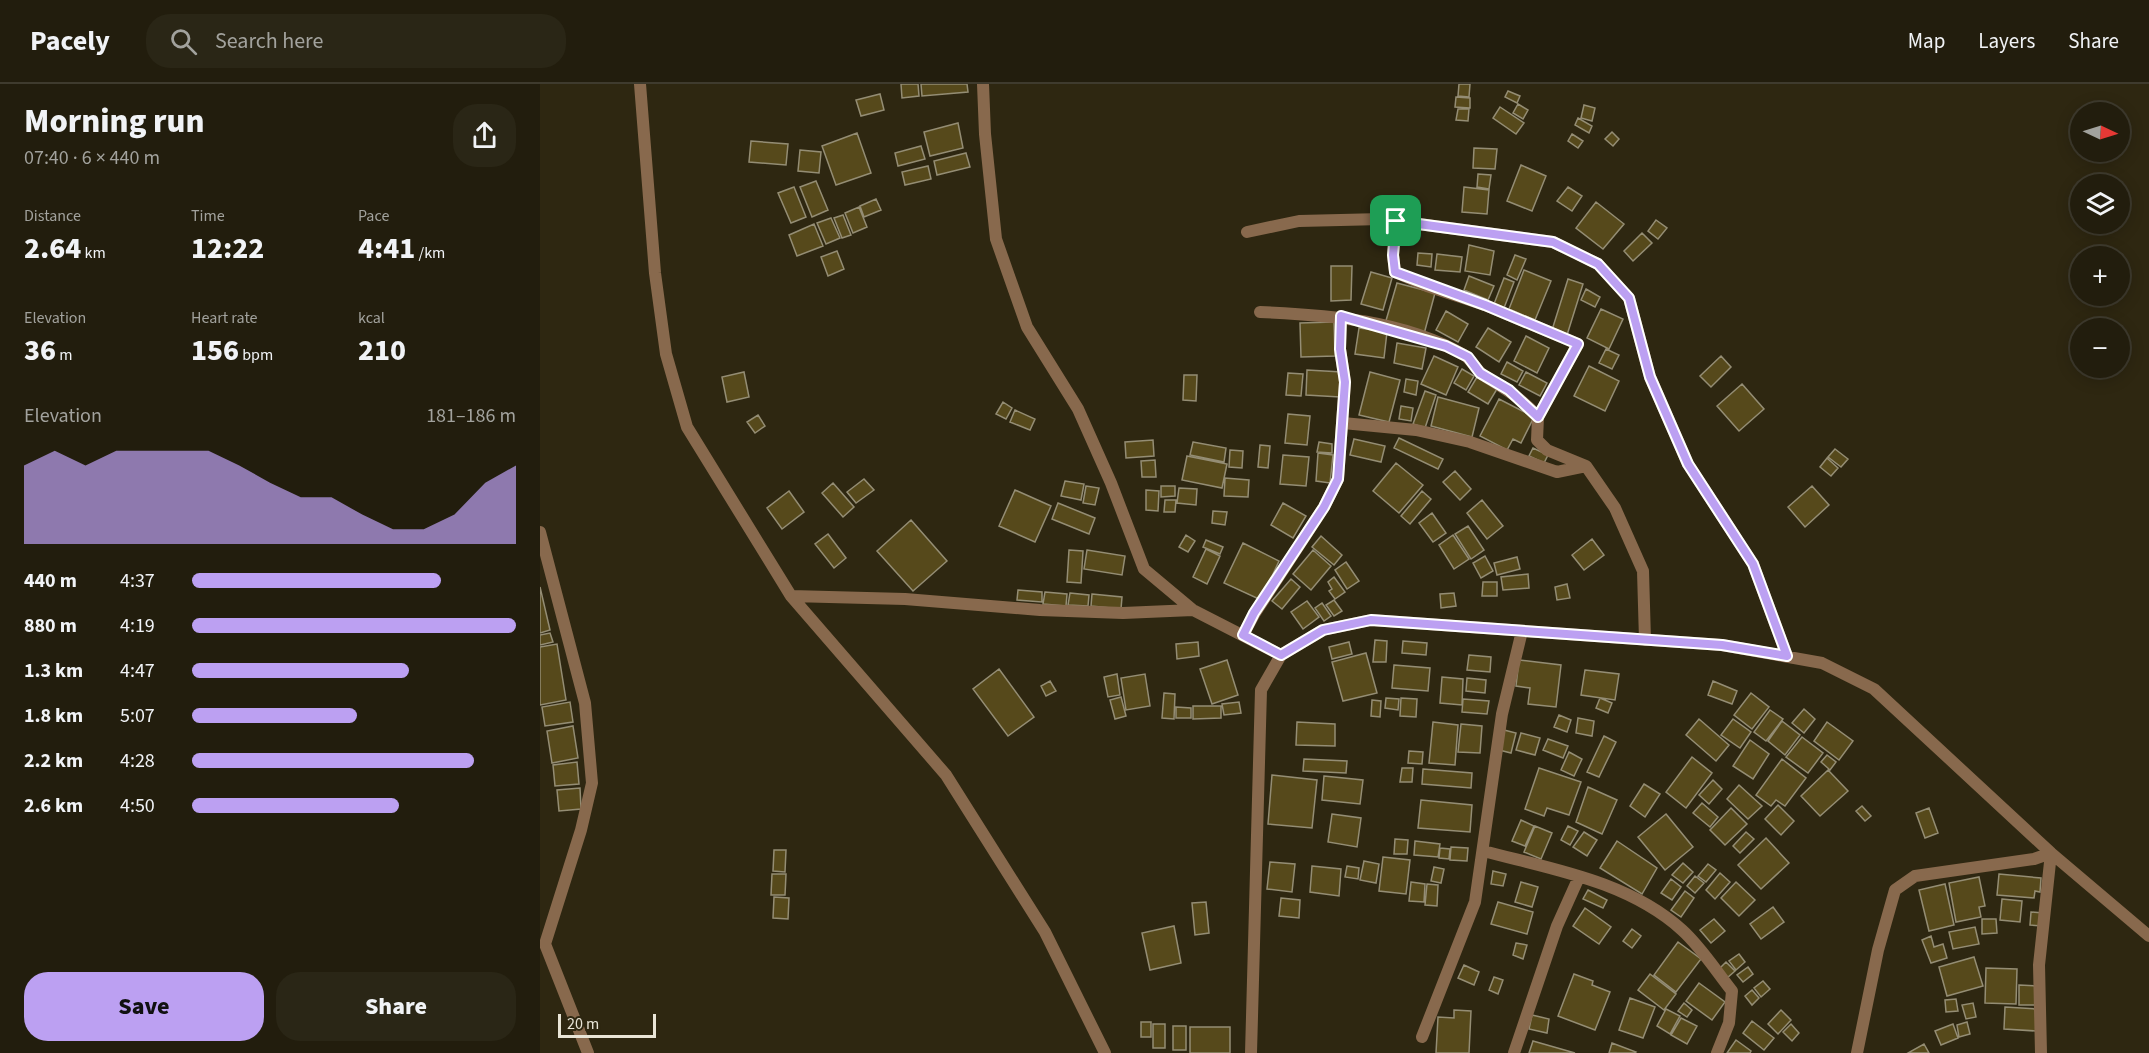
<!DOCTYPE html>
<meta charset="utf-8">
<style>
:root{--surface:#221d0d;--page:#2a2616;--text:#f1f3f6;--muted:#a2a29d;--line:#3f3b2e;--accent:#bca0f2}
body{margin:0;font-family:"Source Sans 3",sans-serif;background:var(--page);color:var(--text);height:100vh;display:flex;flex-direction:column;font-size:22px;white-space:nowrap}
*{box-sizing:border-box;margin:0}
p{font-size:20px;color:var(--muted)}
.icon{flex:none;width:33px;height:33px;fill:none;stroke:currentColor;stroke-width:2;stroke-linecap:round;stroke-linejoin:round}
.map{position:relative;flex:1;overflow:hidden}
.drawer{display:flex;flex-direction:column;background:var(--surface);width:540px}
.drawer>*{flex:none}
.needle{width:39px;rotate:94deg}
.tools{position:absolute;left:1530px;top:18px;display:grid;gap:12px}
.tools a{display:grid;place-items:center;width:60px;height:60px;border-radius:50%;background:var(--surface);box-shadow:0 3px 15px #0003,0 0 0 2px var(--line);font-size:30px}
.scale{position:absolute;left:18px;bottom:15px;width:98px;box-sizing:border-box;padding-left:6px;border:3px solid #e9e5d7;border-top:0;font-size:16px;line-height:21px;white-space:nowrap;color:#e9e5d7;-webkit-text-stroke:4px #2e2711;paint-order:stroke}
.pin{position:absolute;display:grid;place-items:center;width:51px;height:51px;color:#fff;margin:-26px;border-radius:12px;box-shadow:0 3px 9px #0006}
.round{display:grid;place-items:center;flex:none;width:63px;height:63px;border-radius:24px;background:var(--page)}
.headline{display:flex;align-items:center;justify-content:space-between;height:102px;padding:0 24px}
h1{font-size:33px;font-weight:800;line-height:45px}
.metrics{display:grid;grid-template-columns:repeat(3,1fr);gap:9px;height:102px;padding:6px 24px}
.metrics div{display:grid;align-content:center}
.metrics b{font-size:30px;font-weight:800}
.metrics small{font-size:16px;font-weight:400}
.metrics p{font-size:16px}
.chart{height:168px;padding:12px 24px}
.chart p{display:flex;justify-content:space-between}
.chart svg{width:100%;height:108px;margin-top:6px;fill:var(--accent);opacity:.7}
.action{display:flex;gap:12px;margin-top:auto;padding:12px 24px}
.action a{flex:1;height:69px;border-radius:24px;background:var(--accent);color:#111;font-size:24px;font-weight:800;line-height:69px;text-align:center}
.action a+a{background:var(--page);color:var(--text)}
ul{padding:0 24px;list-style:none;font-size:20px}
li{display:grid;grid-template-columns:96px 72px 1fr;align-items:center;height:45px}
li i{height:15px;border-radius:8px;background:var(--accent)}
header{display:flex;align-items:center;gap:36px;box-sizing:border-box;height:84px;padding:0 30px;background:var(--surface);border-bottom:2px solid var(--line)}
header strong{font-size:28px}
nav{display:flex;gap:33px;margin-inline-start:auto;font-size:21px}
.search{width:420px;height:54px;background:var(--page);display:flex;align-items:center;gap:15px;box-sizing:border-box;padding:0 21px;border-radius:24px;color:var(--muted);font-size:22px}
main{display:flex;flex:1;min-height:0}
.map>svg:first-child{display:block}
</style>
<header>
<strong>Pacely</strong>
<div class="search"><svg class="icon" aria-label="search" viewBox="0 0 24 24"><circle cx="10" cy="10" r="6"/><path d="M15 15l6 6"/></svg>Search here</div>
<nav><a>Map</a><a>Layers</a><a>Share</a></nav>
</header>
<main>
<section class="drawer">
<div class="headline"><div><h1>Morning run</h1><p>07:40 · 6 × 440 m</p></div><a class="round"><svg class="icon" aria-label="share" viewBox="0 0 24 24"><path d="M12 15V3M7 8l5-5 5 5M5 13v7h14v-7"/></svg></a></div>
<div class="metrics">
<div><p>Distance</p><b>2.64<small> km</small></b></div>
<div><p>Time</p><b>12:22</b></div>
<div><p>Pace</p><b>4:41<small> /km</small></b></div>
</div>
<div class="metrics">
<div><p>Elevation</p><b>36<small> m</small></b></div>
<div><p>Heart rate</p><b>156<small> bpm</small></b></div>
<div><p>kcal</p><b>210</b></div>
</div>
<div class="chart"><p><span>Elevation</span>181–186 m</p>
<svg viewBox="0 0 160 44" preserveAspectRatio="none"><path d="M0 44V12L10 6L20 12L30 6L40 6L50 6L60 6L70 12L80 19L90 25L100 25L110 32L120 38L130 38L140 32L150 19L160 12V44z"/></svg>
</div>
<ul>
<li><b>440 m</b>4:37<i style="width:77%"></i></li>
<li><b>880 m</b>4:19<i style="width:100%"></i></li>
<li><b>1.3 km</b>4:47<i style="width:67%"></i></li>
<li><b>1.8 km</b>5:07<i style="width:51%"></i></li>
<li><b>2.2 km</b>4:28<i style="width:87%"></i></li>
<li><b>2.6 km</b>4:50<i style="width:64%"></i></li>
</ul>
<div class="action"><a>Save</a><a>Share</a></div>
</section>
<div class="map">
<svg width="1609" height="969" viewBox="0 0 1609 969">
<rect width="100%" height="100%" fill="#2e2711"/>
<!-- building -->
<path fill="#56491b" stroke="#948d74" stroke-width="1.5" d="M361 0H378L379 12 362 14Z
M381 0H427L428 8 382 12Z
M919 0H930L929 13 918 12Z
M968 7 980 12 977 19 965 13Z
M340 10 344 26 321 32 316 16Z
M916 13 930 14V24L915 23Z
M978 20 988 26 983 35 973 29Z
M1044 21 1055 24 1052 37 1041 34Z
M960 23 984 39 976 50 953 34Z
M918 25H929L928 37 916 36Z
M1038 34 1052 42 1049 49 1035 41Z
M418 39 423 64 390 72 384 48Z
M1072 48 1079 55 1073 62 1065 55Z
M317 49 331 89 296 101 282 62Z
M1032 50 1043 57 1038 64 1028 57Z
M211 57 248 60 246 81 209 78Z
M381 62 385 75 358 82 355 69Z
M934 64 957 65 955 85 933 84Z
M260 66 281 68 279 89 258 87Z
M426 69 430 83 397 91 394 77Z
M981 81 1006 92 992 127 967 117Z
M388 82 391 95 365 101 362 88Z
M938 90 951 91 949 105 937 103Z
M276 97 288 126 272 133 260 103Z
M254 103 266 133 251 139 238 109Z
M924 103 949 106 947 130 922 128Z
M1028 103 1042 112 1032 127 1017 117Z
M336 115 341 126 324 133 320 122Z
M1056 118 1084 140 1063 165 1036 144Z
M319 123 327 143 313 149 305 129Z
M303 131 311 151 302 154 294 134Z
M291 134 300 154 286 160 277 139Z
M1116 136 1127 144 1118 155 1108 147Z
M274 140 283 162 257 172 249 151Z
M1102 149 1112 159 1093 177 1084 167Z
M929 161 954 167 950 191 925 187Z
M297 167 304 185 288 192 281 173Z
M878 169 892 170 891 183 877 181Z
M897 170 922 173 920 188 895 186Z
M975 171 986 175 977 196 967 191Z
M791 182H812L811 216 791 217Z
M984 186 1011 197 995 236 969 225Z
M831 188 852 194 843 226 821 220Z
M929 192 954 202 948 216 924 206Z
M964 194 974 198 964 224 954 220Z
M1028 195 1043 200 1027 251 1012 246Z
M857 199 895 209 884 250 845 240Z
M1046 205 1060 213 1055 223 1041 216Z
M1061 225 1083 235 1069 265 1047 254Z
M906 227 928 240 918 258 896 246Z
M794 238 795 272 761 273 760 239Z
M819 244 847 248 844 274 815 270Z
M948 244 971 258 959 278 936 263Z
M986 252 1009 264 997 289 974 277Z
M857 259 886 264 882 285 854 279Z
M1066 265 1079 271 1072 285 1059 279Z
M894 272 918 283 906 311 881 300Z
M1181 272 1191 283 1171 303 1160 292Z
M967 278 983 287 977 298 961 290Z
M1049 282 1079 297 1065 327 1034 312Z
M922 285 934 292 926 306 914 299Z
M767 286 802 288 800 313 766 311Z
M204 288 209 313 187 318 182 293Z
M830 288 860 296 849 338 819 331Z
M986 288 1007 299 1000 312 979 301Z
M748 289 763 290 761 312 746 311Z
M644 291H657L656 317 643 316Z
M937 293 957 305 948 320 928 308Z
M866 295 878 297 876 311 864 308Z
M1202 300 1224 325 1199 347 1177 322Z
M885 307 896 311 885 344 873 340Z
M898 313 939 324 932 353 891 342Z
M959 315 994 333 981 359 973 355 967 366 940 352Z
M463 318 472 324 466 335 456 330Z
M861 322 873 324 871 337 859 335Z
M475 326 495 335 490 346 470 338Z
M748 330 770 332 767 361 745 359Z
M218 331 225 342 215 349 207 338Z
M859 354 903 375 898 385 854 364Z
M814 355 845 362 841 378 810 371Z
M613 356 614 372 586 374 585 358Z
M653 358 686 364 684 378 650 371Z
M779 358 792 360V369L777 368Z
M720 361 730 362 728 384 718 383Z
M993 364 1008 371 1004 379 989 372Z
M1295 365 1308 375 1301 383 1288 373Z
M690 366 703 367 702 384 689 383Z
M778 369 793 371 790 399 776 397Z
M743 371 769 373 766 402 740 400Z
M647 372 687 380 682 404 642 396Z
M1287 374 1298 384 1291 392 1280 383Z
M615 376 616 393H602L601 377Z
M856 379 883 401 859 429 833 407Z
M915 387 931 405 920 416 903 398Z
M685 394 709 396 708 413 684 412Z
M324 395 334 406 316 419 307 408Z
M525 397 544 400 541 416 521 412Z
M293 399 314 423 303 433 282 409Z
M546 402 559 404 555 421 543 419Z
M621 402H635V412L621 413Z
M1272 402 1289 421 1265 443 1248 423Z
M639 404 657 405 656 421 637 419Z
M475 406 511 422 495 458 459 442Z
M606 406 619 407 618 427 606 426Z
M249 407 264 428 242 445 227 424Z
M882 407 891 415 870 440 861 432Z
M625 416H636L635 428H624Z
M942 416 963 442 947 455 927 429Z
M518 419 555 434 549 450 512 435Z
M743 419 766 432 753 454 731 441Z
M673 427 687 428 685 441 672 439Z
M892 429 906 449 893 458 879 439Z
M371 436 407 477 373 507 337 467Z
M928 442 944 466 931 475 915 450Z
M288 450 306 474 294 484 275 460Z
M646 451 655 457 648 468 639 463Z
M913 451 929 475 914 485 899 461Z
M781 452 802 471 794 481 772 463Z
M1052 455 1064 471 1044 486 1032 471Z
M666 456 683 463 680 470 663 463Z
M703 459 739 477 721 516 684 499Z
M666 465 680 472 667 500 653 493Z
M529 466 543 467 541 499 527 498Z
M547 466 585 472 582 491 544 485Z
M773 466 791 482 771 506 753 490Z
M945 472 953 487 941 494 933 479Z
M977 473 980 485 957 491 954 479Z
M806 478 819 497 807 505 795 486Z
M988 490 989 504 963 506 961 493Z
M794 493 805 508 795 515 789 507 792 505 788 498Z
M751 495 760 503 742 525 732 517Z
M943 498H957V512H942Z
M1027 500 1030 514 1017 516 1015 503Z
M0 503 10 546 0 549Z
M478 506 502 508V518L477 516Z
M505 508 527 510 526 522 503 520Z
M530 509 549 511 548 522 528 521Z
M914 509 916 522 901 524 900 510Z
M552 510 582 513 581 525 551 522Z
M794 516 802 527 794 532 786 521Z
M767 517 779 533 763 545 751 528Z
M782 519 791 532 784 537 775 524Z
M10 549 13 558 0 561V551Z
M835 556 847 557 846 578H833Z
M863 557 887 559 886 571 862 569Z
M658 558 659 572 637 575 636 560Z
M809 558 812 570 792 575 789 563Z
M17 560 26 616 0 621V563Z
M826 569 837 609 803 617 792 578Z
M929 571 951 573 950 588 927 586Z
M687 576 698 611 672 620 660 585Z
M979 576 1021 581 1016 623 988 620 990 604 976 602Z
M854 581 890 584 888 607 852 604Z
M459 585 494 633 468 652 433 605Z
M1045 586 1079 590 1075 616 1041 611Z
M577 590 580 611 568 613 564 593Z
M605 590 610 622 586 626 581 594Z
M902 593 923 595 922 621 900 619Z
M927 594 946 596 945 609 926 607Z
M510 597 516 607 506 612 501 602Z
M1173 597 1197 607 1192 620 1168 611Z
M624 609 635 610 634 635 622 634Z
M1211 609 1229 623 1212 645 1194 631Z
M581 613 586 632 575 635 570 616Z
M846 614 859 615 858 626 845 624Z
M861 614 877 615 876 633 860 632Z
M1060 614 1072 619 1068 629 1056 624Z
M923 615 949 617 947 630 922 628Z
M832 616 841 617 840 633 831 632Z
M30 618 33 638 5 642 2 623Z
M699 618 701 629 684 631 682 620Z
M653 622H681V634L653 635Z
M636 623 651 624V634H636Z
M1264 625 1275 635 1264 649 1252 639Z
M1230 626 1243 635 1226 657 1214 648Z
M1019 631 1031 636 1027 648 1014 643Z
M1038 634 1054 637 1052 652 1036 649Z
M1159 635 1189 661 1176 677 1146 651Z
M1193 635 1211 648 1200 664 1181 651Z
M1242 637 1260 651 1245 671 1228 657Z
M757 638 795 640V662L756 661Z
M893 638 918 641 915 681 889 679Z
M1287 638 1313 657 1299 676 1274 657Z
M921 640 942 642 940 669 918 668Z
M33 642 38 674 12 679 7 647Z
M964 646 976 649 971 669 959 666Z
M981 649 1000 654 995 671 976 666Z
M1064 652 1076 658 1059 693 1047 688Z
M1262 653 1283 669 1268 689 1246 673Z
M1008 655 1028 662 1023 674 1003 666Z
M1210 656 1229 670 1213 695 1193 682Z
M869 667 883 668 882 680 868 679Z
M1029 668 1042 675 1034 692 1021 686Z
M1287 671 1296 678 1290 686 1281 678Z
M1152 673 1172 689 1146 724 1126 708Z
M764 675 807 677 806 689 763 687Z
M1242 675 1266 694 1245 722 1236 716 1231 722 1216 711Z
M37 678 39 700 15 702 13 681Z
M862 684H873L872 698H860Z
M999 684 1041 698 1029 731 1007 724 1004 732 985 725Z
M883 685 932 689 931 704 882 700Z
M1288 686 1308 707 1280 732 1261 712Z
M732 691 777 696 772 744 728 740Z
M784 692 823 696 820 720 782 716Z
M1173 696 1182 705 1169 720 1159 711Z
M1104 700 1120 710 1105 733 1090 722Z
M1199 701 1222 722 1208 735 1187 715Z
M1048 703 1077 716 1062 750 1036 738Z
M40 704 41 725 19 727 17 706Z
M881 716 932 721 930 748 878 744Z
M1162 719 1178 733 1170 743 1153 729Z
M1238 721 1254 737 1241 751 1225 735Z
M1322 722 1331 732 1325 737 1316 727Z
M1191 724 1207 740 1185 761 1170 746Z
M1389 724 1398 749 1385 754 1376 729Z
M792 730 821 734 817 763 788 758Z
M1126 730 1153 763 1125 786 1098 753Z
M981 736 994 742 985 762 972 757Z
M995 742 1012 749 1001 775 984 768Z
M1028 742 1038 747 1030 761 1021 756Z
M1044 748 1057 756 1047 772 1033 763Z
M1206 748 1214 755 1200 769 1193 762Z
M1226 754 1249 779 1221 805 1198 781Z
M855 755 868 756 867 770H854Z
M875 757 900 760 898 773 874 771Z
M1077 757 1117 784 1102 810 1060 784Z
M911 763 928 764 927 777 910 776Z
M900 764 910 765 909 775 899 774Z
M234 766H246L245 788 233 787Z
M843 773 870 776 866 810 839 807Z
M824 777 839 780 836 799 820 796Z
M730 778 755 780 752 808 727 805Z
M1143 779 1153 788 1143 799 1132 791Z
M1168 780 1176 786 1166 798 1158 792Z
M772 782 801 785 799 812 770 808Z
M807 782 819 784 818 795 805 793Z
M894 783 904 785 901 799 891 797Z
M953 787 966 790 963 802 951 800Z
M1180 789 1190 798 1175 815 1166 806Z
M232 790H246L245 811H231Z
M1459 790 1501 794 1500 808 1495 807 1494 814 1457 811Z
M1155 792 1164 799 1155 809 1147 802Z
M1439 793 1445 822 1439 823 1441 833 1416 838 1409 799Z
M1131 795 1141 803 1132 816 1121 809Z
M871 798 885 800 884 818 869 817Z
M981 798 998 803 992 823 975 818Z
M1196 798 1215 816 1199 832 1181 814Z
M887 800 898 801 897 822 885 821Z
M1405 800 1414 841 1389 847 1379 806Z
M1048 806 1067 816 1063 824 1043 815Z
M1145 807 1154 814 1141 833 1131 826Z
M234 813 249 814 248 835 233 834Z
M741 814 760 816 759 834 739 832Z
M1462 815 1482 817 1480 838 1460 836Z
M666 818 669 849 655 851 652 819Z
M958 818 993 828 987 850 951 840Z
M1233 823 1244 838 1221 855 1210 840Z
M1045 824 1071 843 1059 860 1033 842Z
M1491 828 1503 829 1502 842 1490 841Z
M1174 835 1185 847 1171 859 1160 846Z
M1442 835H1456L1457 849 1442 850Z
M634 842 641 879 610 886 602 849Z
M1435 843 1439 860 1413 865 1409 848Z
M1092 845 1101 852 1092 864 1083 857Z
M1391 852 1394 863 1403 860 1407 874 1391 879 1382 856Z
M1138 858 1161 875 1136 908 1114 891Z
M976 859 987 861 983 875 973 871Z
M1199 870 1205 878 1196 886 1189 877Z
M1434 873 1443 902 1407 912 1399 883Z
M1186 878 1195 887 1187 894 1179 885Z
M924 881 939 888 934 901 918 894Z
M1208 883 1213 890 1203 898 1197 891Z
M1446 884 1477 885 1476 920 1445 919Z
M1034 890 1053 897 1052 901 1070 908 1055 946 1018 932Z
M1110 890 1136 910 1124 926 1098 906Z
M954 893 963 896 958 910 949 906Z
M1223 897 1230 905 1221 913 1214 904Z
M1159 899 1185 918 1172 936 1146 917Z
M1479 901 1498 902V921H1479Z
M1212 906 1219 914 1212 921 1205 912Z
M1090 914 1115 923 1103 954 1079 946Z
M1416 915 1418 927 1406 928 1405 916Z
M1144 919 1152 926 1147 933 1138 927Z
M1433 919 1436 933 1426 935 1422 921Z
M1465 923 1497 925 1496 947 1464 945Z
M1126 925 1140 932 1130 950 1117 942Z
M914 926 931 927 929 969H896L898 933 914 934Z
M1241 926 1251 936 1238 950 1228 940Z
M992 931 1009 935 1007 949 989 945Z
M1141 934 1157 942 1147 960 1131 951Z
M1212 937 1234 954 1224 966 1203 949Z
M601 938H611V953H601Z
M1427 938 1430 950 1419 953 1417 941Z
M613 940H625V964H613Z
M1251 940 1259 949 1252 957 1243 948Z
M1413 940 1418 954 1401 961 1395 947Z
M633 942H646V966H633Z
M650 943H690V969H650Z
M1196 956 1211 967 1210 969H1187Z
M993 957 1035 969H989Z
M1072 959 1096 968 1095 969H1069Z
M1384 960 1389 969H1368Z"/>
<g fill="none" stroke-linecap="round" stroke-linejoin="round">
<!-- lane -->
<path stroke="#88694d" stroke-width="12" d="M0 448 45 619 52 699 41 746 5 860 48 969"/>
<!-- street -->
<path stroke="#88694d" stroke-width="12" d="M100 0 115 189 126 270 147 343 251 512 406 691 505 848 565 969
M443 0 445 50 456 155 487 243 538 325 571 399 604 485 653 526
M856 137 853 171 855 188 887 202 945 221 1038 260 998 333
M707 148 759 137 842 135 1013 158 1058 180 1089 214 1110 293 1148 380 1213 480 1247 572
M720 228C789 231 863 236 924 271 932 276 936 286 943 291 963 304 982 314 998 333L997 356 1007 366 1046 382 1075 424 1103 487 1105 556
M803 339 876 346 930 358 1017 388 1046 382
M251 512 365 515 500 526 583 529 653 526 741 571
M703 551 715 529 784 423 798 395 805 298 800 265 801 232
M943 767C1011 785 1088 797 1142 846 1161 863 1176 887 1192 907L1189 939 1177 969
M882 953 935 818 962 630 982 547
M711 969 721 606 741 571 783 546 831 536 1182 561 1282 579 1334 605 1511 769 1609 852
M974 969 1017 842 1039 793
M1317 969 1338 866 1355 806 1375 792 1494 775 1511 769 1499 881 1501 969"/>
</g>
<g fill="none" stroke-linecap="round" stroke-linejoin="round">
<!-- route casing -->
<g stroke="#fff" stroke-width="12">
<path id="route" d="M856 137 1013 158 1058 180 1089 214 1110 293 1148 380 1213 480 1247 572 1182 561 831 536 783 546 741 571 703 551 714 529 784 423 798 395 805 298 800 265 801 232 906 262 928 273 940 289 969 306 998 333 1038 260 945 221 855 188 853 171Z"/>
</g>
<!-- route -->
<use href="#route" stroke="#bca0f2" stroke-width="8"/>
</g>
</svg>
<div class="tools">
<a><svg class="needle" viewBox="-14 -14 28 28"><path d="M0-13l5 13h-10z" fill="#e53935"/><path d="M0 13l5-13h-10z" fill="#a2a29d"/></svg></a>
<a><svg class="icon" aria-label="layers" viewBox="0 0 24 24"><path d="M12 4l9 5-9 5-9-5zM3 14l9 5 9-5"/></svg></a>
<a>+</a>
<a>−</a>
</div>
<div class="scale">20 m</div>
<div class="pin" style="left:856px;top:137px;background:#1e9e55"><svg class="icon" aria-label="arrive" viewBox="0 0 24 24"><path d="M6 21V4h12l-3 4 3 4H6"/></svg></div>
</div>
</main>
